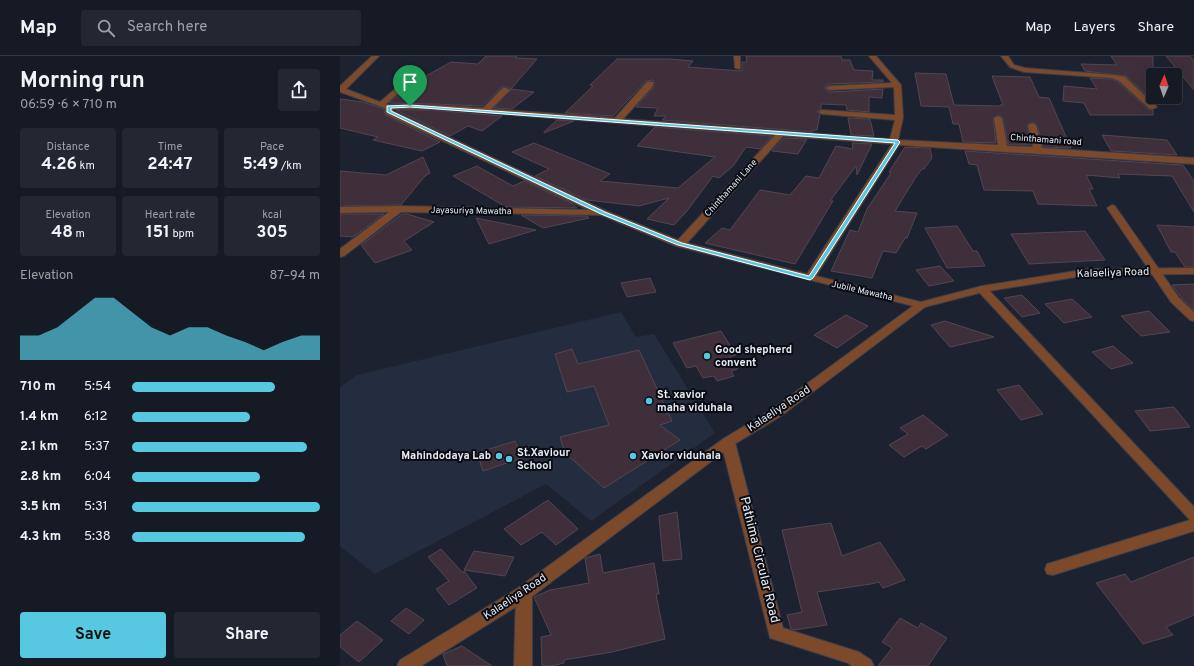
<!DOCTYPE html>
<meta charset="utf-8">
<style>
:root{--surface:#151a24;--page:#222731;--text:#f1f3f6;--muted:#9da1a6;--line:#343841;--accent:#56c9e1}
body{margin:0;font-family:Overpass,sans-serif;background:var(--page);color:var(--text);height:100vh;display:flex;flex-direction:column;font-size:15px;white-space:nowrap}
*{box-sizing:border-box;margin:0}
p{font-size:13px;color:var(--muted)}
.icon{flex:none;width:22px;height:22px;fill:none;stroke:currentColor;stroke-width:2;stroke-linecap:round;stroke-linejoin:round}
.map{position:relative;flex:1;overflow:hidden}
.side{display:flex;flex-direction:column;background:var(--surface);width:340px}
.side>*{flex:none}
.needle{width:26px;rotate:2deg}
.tools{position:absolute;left:806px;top:12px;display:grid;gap:8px}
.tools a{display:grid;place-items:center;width:36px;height:36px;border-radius:4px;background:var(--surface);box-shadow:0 4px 16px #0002,0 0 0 1px var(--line);font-size:20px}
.pin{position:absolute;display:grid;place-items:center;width:34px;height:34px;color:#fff;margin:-41px -17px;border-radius:50% 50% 50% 0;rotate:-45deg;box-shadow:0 0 4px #0007}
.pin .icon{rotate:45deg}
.round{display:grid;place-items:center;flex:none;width:42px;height:42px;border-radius:4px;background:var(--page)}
.summary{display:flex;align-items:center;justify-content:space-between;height:68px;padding:0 20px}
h1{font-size:22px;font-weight:700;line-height:30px}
.stats{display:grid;grid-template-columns:repeat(3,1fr);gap:6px;height:68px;padding:4px 20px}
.stats div{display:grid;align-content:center;border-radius:4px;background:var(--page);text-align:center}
.stats b{font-size:17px;font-weight:700}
.stats small{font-size:11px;font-weight:400}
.stats p{font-size:11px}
.chart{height:112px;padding:8px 20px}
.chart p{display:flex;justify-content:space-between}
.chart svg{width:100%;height:72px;margin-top:4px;fill:var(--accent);opacity:.7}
.cta{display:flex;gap:8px;margin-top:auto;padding:8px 20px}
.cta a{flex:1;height:46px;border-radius:4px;background:var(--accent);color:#111;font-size:16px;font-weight:700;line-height:46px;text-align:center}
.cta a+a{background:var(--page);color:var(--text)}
ul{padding:0 20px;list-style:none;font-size:13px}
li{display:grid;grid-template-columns:64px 48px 1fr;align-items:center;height:30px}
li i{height:10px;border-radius:5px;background:var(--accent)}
header{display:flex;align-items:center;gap:24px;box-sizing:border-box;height:56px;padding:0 20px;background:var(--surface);border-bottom:1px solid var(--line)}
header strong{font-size:19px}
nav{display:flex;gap:22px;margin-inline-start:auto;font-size:14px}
.search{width:280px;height:36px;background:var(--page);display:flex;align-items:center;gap:10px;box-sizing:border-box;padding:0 14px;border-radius:4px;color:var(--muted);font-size:15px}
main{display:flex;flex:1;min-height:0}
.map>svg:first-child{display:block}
</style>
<header>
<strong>Map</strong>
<div class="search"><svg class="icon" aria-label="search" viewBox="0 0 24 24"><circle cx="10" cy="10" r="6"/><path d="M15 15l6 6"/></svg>Search here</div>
<nav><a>Map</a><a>Layers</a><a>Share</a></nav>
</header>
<main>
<section class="side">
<div class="summary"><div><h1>Morning run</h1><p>06:59 · 6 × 710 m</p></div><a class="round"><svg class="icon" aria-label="share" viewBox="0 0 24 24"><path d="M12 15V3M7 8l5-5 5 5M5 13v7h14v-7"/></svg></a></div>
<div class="stats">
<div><p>Distance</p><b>4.26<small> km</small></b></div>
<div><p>Time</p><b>24:47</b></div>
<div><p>Pace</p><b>5:49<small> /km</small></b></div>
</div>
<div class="stats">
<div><p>Elevation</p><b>48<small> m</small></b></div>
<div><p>Heart rate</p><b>151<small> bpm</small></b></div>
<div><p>kcal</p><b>305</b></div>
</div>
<div class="chart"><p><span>Elevation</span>87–94 m</p>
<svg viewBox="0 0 160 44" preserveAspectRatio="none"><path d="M0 44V29L10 29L20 24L30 15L40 6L50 6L60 15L70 24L80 29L90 24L100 24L110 29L120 33L130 38L140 33L150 29L160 29V44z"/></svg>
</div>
<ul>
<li><b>710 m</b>5:54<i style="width:76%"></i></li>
<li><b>1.4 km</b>6:12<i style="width:63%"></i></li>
<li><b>2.1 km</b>5:37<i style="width:93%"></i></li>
<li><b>2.8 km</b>6:04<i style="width:68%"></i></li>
<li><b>3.5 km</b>5:31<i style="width:100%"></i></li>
<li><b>4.3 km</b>5:38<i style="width:92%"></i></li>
</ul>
<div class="cta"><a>Save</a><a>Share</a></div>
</section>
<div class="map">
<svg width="854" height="610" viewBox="0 0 854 610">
<rect width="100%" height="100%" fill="#1c2230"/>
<!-- built -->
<path fill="#242c40" d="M281 256 296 281 314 278 375 377 251 465 206 428 35 518 0 490V331L17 319Z"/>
<!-- building -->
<path fill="#3e2f3b" stroke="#544551" d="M146 0H177L176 2 197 3 171 33 167 31H162L142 50 93 48 49 47 66 31 111 6 138 8Z
M406 0H501L502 4H510L514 14 533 15 532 24H543V26L490 28 485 31V33L490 36 543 33 542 42 529 41V56L507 54 506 49 481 48V53L477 55 480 58 477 74H473L472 76 322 64 326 60H314L318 52 296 51 314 31V26L313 24 306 25 273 60 225 57 253 30 250 29 277 3H330L353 5 348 11 402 15V6H407Z
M771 0H813V45L786 20 745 15 741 8 777 9Z
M826 0H850L854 5V34Z
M575 17 606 18 614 49 660 50V49H663L652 20 690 21 699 41 709 42 731 92 703 91 697 69 693 66 687 69 691 89H668L663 62 659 59 653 62 656 87 623 86 619 68H613L609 51 581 50Z
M750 22 772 23 778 26 809 54H813V59H750L744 47 723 45 724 30 757 33Z
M171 33 194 36 172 53 154 52Z
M0 43 23 46 44 53 45 59 100 86 82 95 33 84 38 81 0 72Z
M56 54H93L162 60 142 75 128 70 110 80Z
M508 62 530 63 534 80 511 79Z
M217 64 234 65 204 77V76Z
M315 71 432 80 420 93 406 91 393 110 379 122 373 120 347 155 334 169 307 163 329 142 299 150 247 144 195 120 209 113 172 96 194 87 270 118 260 125 338 132 375 101 297 90Z
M762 79 827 84 837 99 771 95Z
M444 82 467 83 458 98 432 95Z
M512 87 532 88 517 119 516 110 490 145H493L455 208 365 187 382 172 390 174 420 134 450 139 466 120 479 122 496 90 513 93Z
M565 91 590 92 592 102 584 113H582L576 121 555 155 577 157 567 182H565L556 197 543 195 532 222 491 215 510 174 518 176 527 153 551 117 549 116Z
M625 95 843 109 854 125V156L832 120 778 118 780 122 746 119 753 133H749L757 150 698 148 693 135 644 134 637 109 629 108Z
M83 101 90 117 85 120 61 149 0 150V115L46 119Z
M137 110 173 130 184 125 231 147 237 152 166 151 113 120Z
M0 158H44L13 181 0 180Z
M62 158H67L94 166 64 185 72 194 35 207 21 189Z
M181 159 247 160 249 162 203 172Z
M136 162 196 174 149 188Z
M817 169 854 171V211H845L835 196H831Z
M617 170 633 195H637L645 210 607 212 585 172Z
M745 175 765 204 689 208 671 178Z
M600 210 614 225 589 230 576 214Z
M310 222 316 236 287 241 281 227Z
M854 228V254L842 243 832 229Z
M682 239 700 257 682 261 664 242Z
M732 243 752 261 724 267 705 248Z
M809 255 830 276 801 280 781 260Z
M506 259 528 270 497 292 474 279Z
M605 265 654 281 610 291 591 269Z
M381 275 396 299 390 301 398 313 391 315 394 320 377 325 374 320 363 322 356 310 347 312 333 287Z
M773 290 793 307 771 313 752 296Z
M232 293 238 308 299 294 332 365 320 369 340 384 264 432 225 397 220 381 269 369 254 330 227 336 215 298Z
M679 329 703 358 681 364 657 334Z
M834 351 850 371 810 375 795 355Z
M583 359 608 379 586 393 582 390 564 401 549 389 568 378 560 372Z
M175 385 182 402 143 415 137 397Z
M208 444 238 473 216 489 202 476 181 489 164 473Z
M337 456 342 503 323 505 319 460Z
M491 467 502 500 540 486 565 524 543 532 539 526 531 528 477 536 487 569 454 574 451 573 447 559 462 556 442 474Z
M101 493 123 517 124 515 137 532 109 549 96 533 109 525 88 501Z
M134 495 174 501 165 520 124 514Z
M260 498 263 517 314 507 319 538H316L325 583 272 596 224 604V607L211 610H202L201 581 211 579 194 541 210 534 249 527 245 502Z
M854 501V559L826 571 833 579 803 588 756 527 785 518 791 526Z
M66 552 84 564 69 578 51 565Z
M560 562 578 572 581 567 607 582 588 610H538L552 592 542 586Z
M17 565 43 584 19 606 0 591V579Z
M122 590 152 610H107L103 598Z"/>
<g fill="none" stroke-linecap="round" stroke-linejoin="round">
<!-- minor casing -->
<g stroke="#383e4b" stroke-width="2">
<path id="minor" d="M32 0H39L6 33 40 46 70 20H74V22L46 48 49 49H93L143 52 163 32H166L170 34 151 53 275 62 307 26H313V30L283 63 550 83 555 64 482 58 478 56 482 54 555 59 554 31 490 34 486 32 490 30 552 27 529 0H536L561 29 563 62 558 84 658 89 654 62 658 60 662 62 667 90 693 91 688 69 692 67 696 69 702 92 854 102V108L559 89 476 220 585 247 587 249 585 251 581 252 336 190 261 159 61 156 4 200 0 201V193L49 156 0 157V151L59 150 249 154 56 63 46 58 45 52 0 36V30ZM53 53H93L435 79 338 184 266 155 62 59 53 55ZM443 80 552 88 467 218 347 187Z
M394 0H400V13L395 12Z
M661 0H668L674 9 685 12 775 19 785 21 817 51 813 53H810L779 25 772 22 684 16 670 11Z
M772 149 775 150 839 242 854 256V265L850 264 831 246 767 152Z
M642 230 646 231 854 451V475L713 519 707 518 705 513 707 508 850 464 638 235 637 233Z
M388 381 393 383 395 386 443 572 519 596 531 604 534 610H512L508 607 430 582 381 386 383 383Z
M184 530 190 532 192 537V610H174L176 537 178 532Z"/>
</g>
<!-- tertiary casing -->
<g stroke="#383e4b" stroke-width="2">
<path id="tertiary" d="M854 212V218L748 219 643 236 585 251 441 360 393 389 190 542 81 610H57L60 604 178 532 383 383 431 354 577 247 642 230 748 213Z"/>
</g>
<!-- minor -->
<use href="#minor" fill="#7c492b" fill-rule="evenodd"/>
<!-- tertiary -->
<use href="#tertiary" fill="#7c492b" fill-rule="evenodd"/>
</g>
<!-- route -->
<path fill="#56c9e1" stroke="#fff" fill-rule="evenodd" d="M70 49 558 84 560 86 473 222 470 224 338 189 261 158 47 56V50ZM70 51 555 87 469 220 342 187 265 156 51 55V52Z"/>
<!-- markers -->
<g fill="#56c9e1" stroke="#090c12" stroke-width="1.5">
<circle cx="367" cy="300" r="4"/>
<circle cx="309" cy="345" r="4"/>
<circle cx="159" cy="400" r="4"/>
<circle cx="293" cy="400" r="4"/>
<circle cx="169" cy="403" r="4"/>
</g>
<g text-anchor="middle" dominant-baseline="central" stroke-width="4" stroke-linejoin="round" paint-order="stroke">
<!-- far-street labels -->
<g font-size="9" fill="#e5eaf4" stroke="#090c12">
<text transform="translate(706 84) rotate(4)">Chinthamani road</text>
<text transform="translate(391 132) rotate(-48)">Chinthamani Lane</text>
<text transform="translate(131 155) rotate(1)">Jayasuriya Mawatha</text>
<text transform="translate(522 235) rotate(13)">Jubile Mawatha</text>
</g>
<!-- street labels -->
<g font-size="11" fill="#e5eaf4" stroke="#090c12">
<text transform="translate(773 217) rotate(-2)">Kalaeliya Road</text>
<text transform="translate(439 353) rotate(-34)">Kalaeliya Road</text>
<text transform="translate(175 541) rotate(-34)">Kalaeliya Road</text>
</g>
<!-- poi labels -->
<g font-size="11" font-weight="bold" fill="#e5eaf4" stroke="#090c12" text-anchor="start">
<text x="375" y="294">Good shepherd<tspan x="375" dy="13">convent</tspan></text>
<text x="317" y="339">St. xavior<tspan x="317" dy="13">maha viduhala</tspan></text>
<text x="177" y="397">St.Xaviour<tspan x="177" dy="13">School</tspan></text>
<text x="151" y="400" text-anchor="end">Mahindodaya Lab</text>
<text x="301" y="400">Xavior viduhala</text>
</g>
<!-- near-street labels -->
<g font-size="13" fill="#e5eaf4" stroke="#090c12">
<text transform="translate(419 504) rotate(76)">Pathima Circular Road</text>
</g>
</g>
</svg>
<div class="tools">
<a><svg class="needle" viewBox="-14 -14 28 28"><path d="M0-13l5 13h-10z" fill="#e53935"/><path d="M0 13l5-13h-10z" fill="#9da1a6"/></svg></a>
</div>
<div class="pin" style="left:70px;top:50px;background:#1e9e55"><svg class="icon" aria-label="arrive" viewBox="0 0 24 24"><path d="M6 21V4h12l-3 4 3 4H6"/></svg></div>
</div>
</main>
